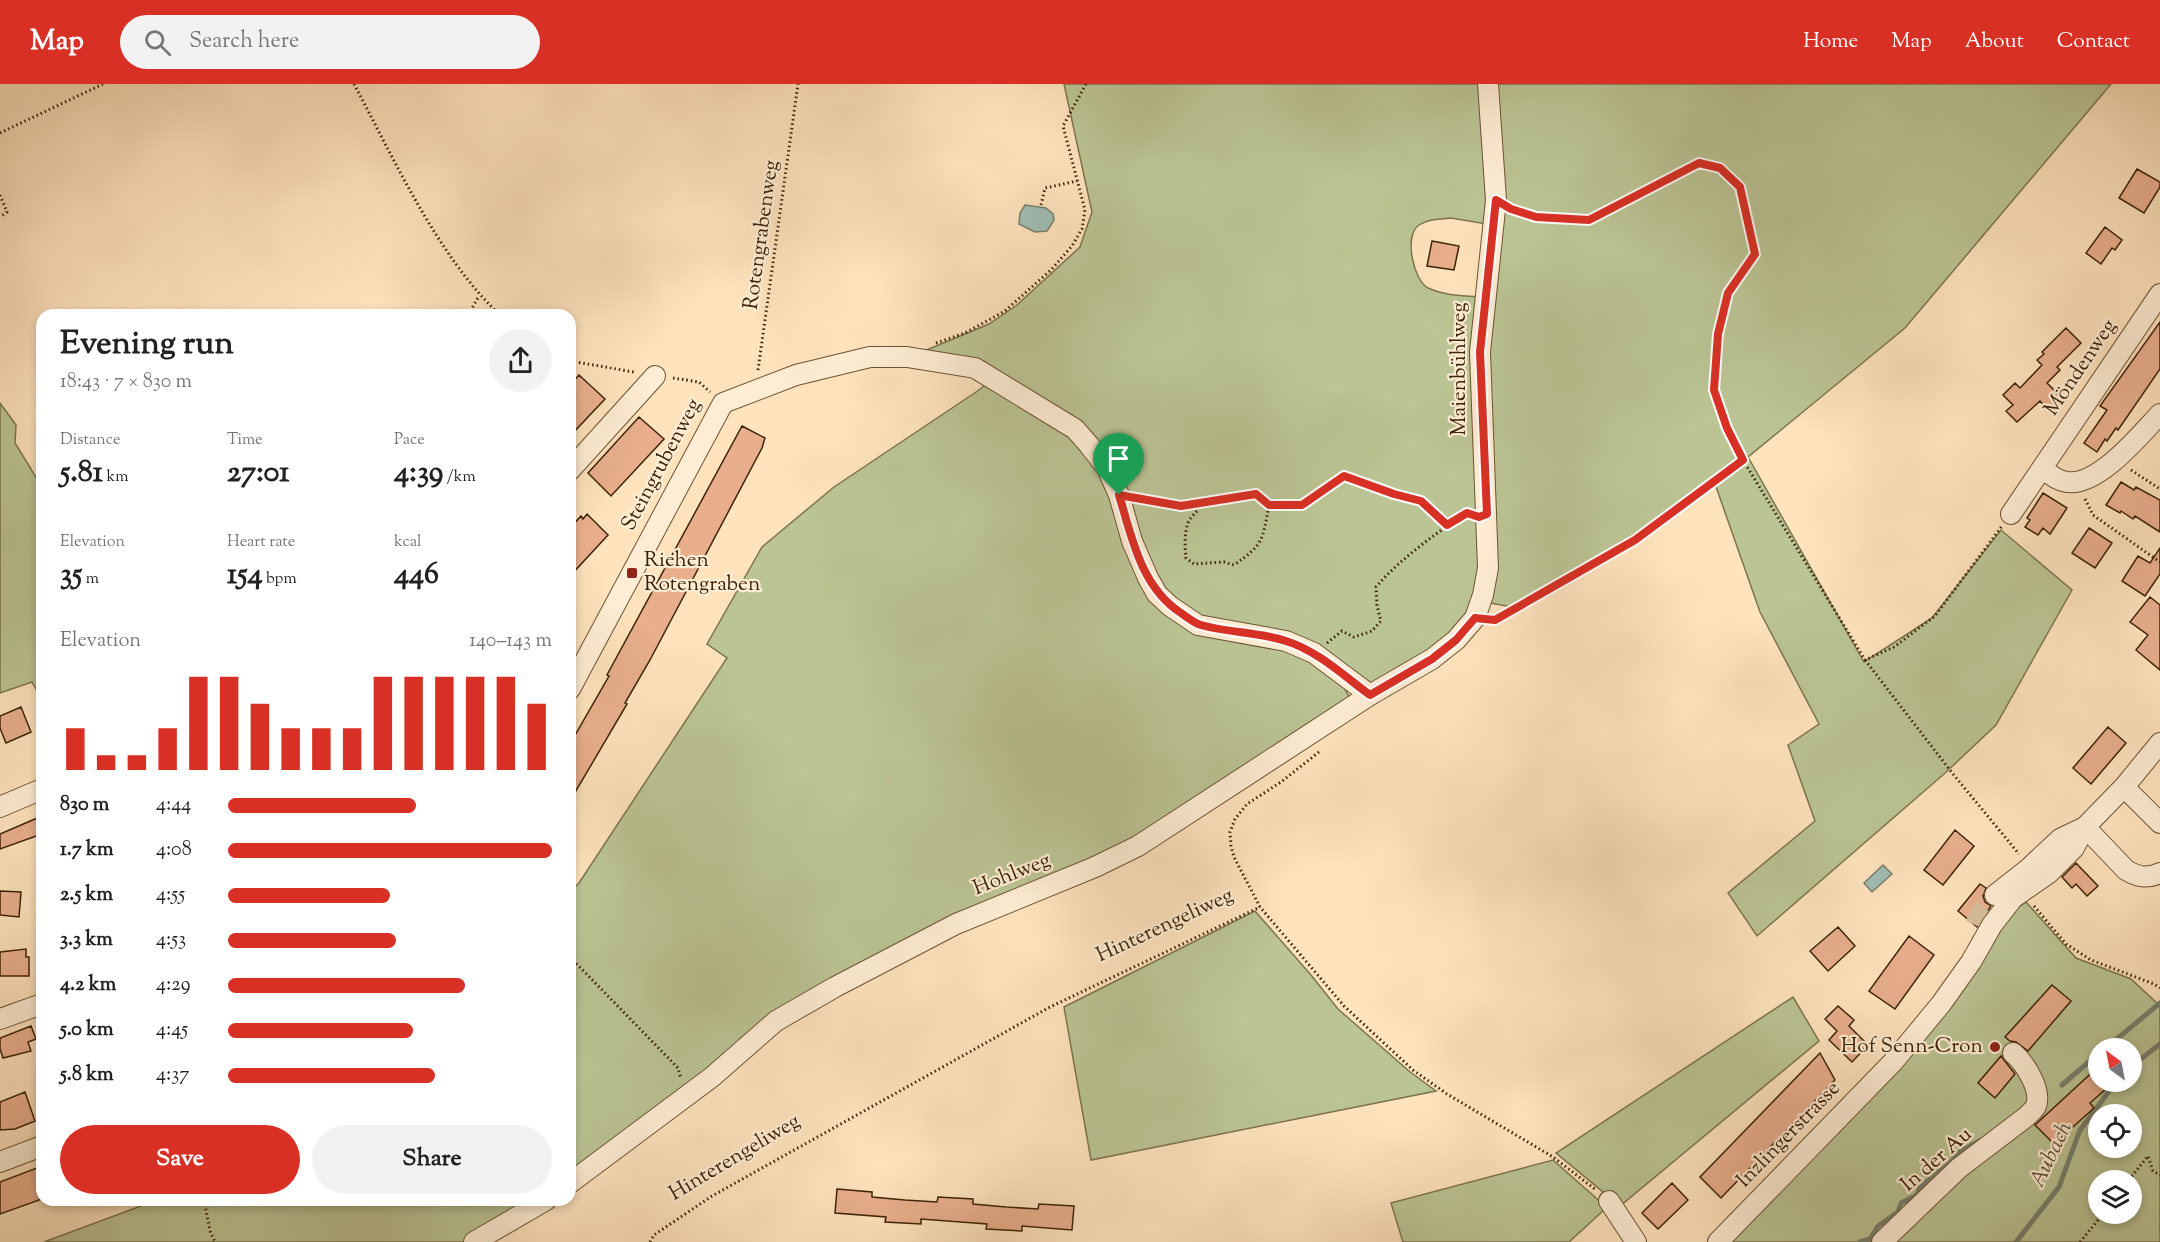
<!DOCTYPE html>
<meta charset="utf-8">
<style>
:root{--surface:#fff;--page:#f2f2f2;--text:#222;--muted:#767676;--accent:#d93025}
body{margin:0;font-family:"Sorts Mill Goudy",serif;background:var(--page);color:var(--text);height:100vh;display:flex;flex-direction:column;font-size:22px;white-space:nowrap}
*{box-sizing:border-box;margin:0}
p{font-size:20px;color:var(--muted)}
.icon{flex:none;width:33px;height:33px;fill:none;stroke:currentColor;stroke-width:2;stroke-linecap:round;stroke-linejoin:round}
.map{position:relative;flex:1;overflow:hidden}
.panel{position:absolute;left:36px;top:225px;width:540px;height:897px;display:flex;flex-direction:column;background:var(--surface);border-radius:18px;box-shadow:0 3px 9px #0003}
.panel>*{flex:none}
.needle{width:39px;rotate:328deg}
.buttons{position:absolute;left:2088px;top:954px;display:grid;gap:12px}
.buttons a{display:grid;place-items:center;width:54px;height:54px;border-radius:50%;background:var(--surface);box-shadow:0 3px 9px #0003;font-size:30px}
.pin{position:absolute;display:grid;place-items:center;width:51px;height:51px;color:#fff;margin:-62px -26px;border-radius:50% 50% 50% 0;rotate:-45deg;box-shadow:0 0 6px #0007}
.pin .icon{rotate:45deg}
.round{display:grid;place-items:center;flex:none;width:63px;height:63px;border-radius:32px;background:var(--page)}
.headline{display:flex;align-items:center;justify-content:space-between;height:102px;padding:0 24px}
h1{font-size:33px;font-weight:700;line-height:45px}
.stats{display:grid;grid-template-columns:repeat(3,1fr);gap:9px;height:102px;padding:6px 24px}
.stats div{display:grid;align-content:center}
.stats b{font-size:30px;font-weight:700}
.stats small{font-size:16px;font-weight:400}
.stats p{font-size:16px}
.chart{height:168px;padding:12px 24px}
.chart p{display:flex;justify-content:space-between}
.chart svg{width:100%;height:108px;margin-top:6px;stroke:var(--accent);stroke-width:6}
.primary-button{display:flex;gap:12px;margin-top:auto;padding:12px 24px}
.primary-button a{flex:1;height:69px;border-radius:36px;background:var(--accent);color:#fff;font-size:24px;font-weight:700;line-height:69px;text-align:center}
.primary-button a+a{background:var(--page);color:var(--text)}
ul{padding:0 24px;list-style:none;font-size:20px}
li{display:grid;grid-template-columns:96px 72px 1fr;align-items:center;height:45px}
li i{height:15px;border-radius:8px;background:var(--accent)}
header{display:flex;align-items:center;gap:36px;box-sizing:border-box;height:84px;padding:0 30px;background:var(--accent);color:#fff}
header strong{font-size:28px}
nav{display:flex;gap:33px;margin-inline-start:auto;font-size:21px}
.search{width:420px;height:54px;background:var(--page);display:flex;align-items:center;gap:15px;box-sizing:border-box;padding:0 21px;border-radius:33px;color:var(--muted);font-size:22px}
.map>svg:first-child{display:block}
</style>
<header>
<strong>Map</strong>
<div class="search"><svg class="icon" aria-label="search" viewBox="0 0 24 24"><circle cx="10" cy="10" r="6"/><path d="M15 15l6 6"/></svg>Search here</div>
<nav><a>Home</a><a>Map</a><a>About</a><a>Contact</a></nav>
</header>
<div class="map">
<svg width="2160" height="1158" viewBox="0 0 2160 1158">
<rect width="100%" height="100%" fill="#fee3bd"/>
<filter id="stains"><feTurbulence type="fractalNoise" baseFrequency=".00333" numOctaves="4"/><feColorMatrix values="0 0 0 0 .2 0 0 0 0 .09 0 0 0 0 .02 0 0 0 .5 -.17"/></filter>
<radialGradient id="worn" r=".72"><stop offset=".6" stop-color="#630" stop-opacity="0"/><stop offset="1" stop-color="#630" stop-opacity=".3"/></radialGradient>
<!-- green -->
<path fill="#bbc494" stroke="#7c744e" stroke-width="1.5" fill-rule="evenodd" d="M1064 0H2111L1905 244 1748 373 1864 578 1932 534 2001 446 2072 506 1996 641 1944 690 1757 852 1728 809 1815 737 1788 661 1819 640 1760 528 1714 397 1650 441 1512 523 1490 519 1427 572 1376 603 1357 593 1197 533 1174 521 1141 469 1072 339 919 269 989 240 1017 221 1080 163 1092 128ZM1451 134 1493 141 1484 213C1466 212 1445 212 1428 204 1414 197 1403 152 1419 141 1428 135 1440 135 1451 134Z
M990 297 1066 347 1093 375 1165 525 1297 567 1339 592 1349 613 1136 757 794 921 570 1097V808L579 799 727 574 707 560 762 463 834 403 979 306Z
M0 319 16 341 15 359 42 403V616L32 598 0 609Z
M2026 818 2076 874 2131 895 2160 922V1158H1729L2006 832ZM2098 964H2132V998H2098ZM2098 1030H2132V1064H2098ZM2098 1096H2132V1130H2098Z
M1255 827 1311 891 1338 925 1409 987 1436 1007 1091 1076 1064 923Z
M1793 913 1819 957 1620 1122 1556 1069Z
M1553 1076 1604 1121V1126L1569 1158H1403L1391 1119Z
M157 1116H539L470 1158H44Z"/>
<!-- water -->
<path fill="#a0beb5" stroke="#78806f" stroke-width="1.5" d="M1025 121 1046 124 1053 130 1054 136 1047 147 1035 148 1019 140 1020 129Z
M1883 781 1892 790 1872 808 1864 799Z"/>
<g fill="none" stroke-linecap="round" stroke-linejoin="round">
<!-- stream -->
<path stroke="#78806f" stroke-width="5" d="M2106 964 2160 919
M2132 982 2160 960
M2062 1001 2098 970
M1860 1158 1870 1155 1878 1142 1898 1128 1901 1119 1917 1111 1920 1103 1950 1079 1961 1067 1981 1056
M2016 1158 2059 1103 2080 1046 2116 998"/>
</g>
<!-- building -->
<path fill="#e9af8d" stroke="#3d2307" stroke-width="1.5" d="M2137 85 2160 98V103L2144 129 2119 114Z
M2105 143 2122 156 2115 166 2112 164 2101 180 2086 169Z
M1432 157 1459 162 1454 186 1427 182Z
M2160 238V285L2118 346 2116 344 2107 357 2105 355 2097 368 2084 359 2107 326 2100 322Z
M2066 244 2081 259 2057 283 2060 286 2047 299 2064 316 2051 329 2040 317 2017 338 2006 327 2013 321 2003 311 2015 299 2020 304 2042 281 2037 276 2044 270 2042 268Z
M579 291 605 315 570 352V301Z
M639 333 664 355 611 412 588 389Z
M742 342 765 354 762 364 650 576 625 619 627 620 570 717V660L609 592 607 591Z
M2121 398 2134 406 2136 403 2160 416V448L2135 432 2133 435 2121 427 2120 429 2106 421Z
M2043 409 2067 424 2050 450 2043 444 2038 451 2025 443 2030 436 2027 434Z
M587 430 608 451 570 492V444L581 432 583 435Z
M2089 444 2112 459 2095 484 2072 469Z
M2160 464V490L2145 512 2122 497 2138 472 2150 479Z
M2150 513 2160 521V586L2136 566 2148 551 2130 538Z
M21 623 31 648 6 659 0 644V632Z
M2108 643 2126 659 2091 700 2073 684Z
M42 732V750L0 765V750Z
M1955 746 1974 762 1943 801 1924 786Z
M2076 779 2098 802 2087 812 2076 800 2072 804 2062 793Z
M1980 800 1986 804 1983 812 1985 818 1991 822 1977 843 1958 827Z
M0 807 21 808 19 833 0 831Z
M1838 843 1855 862 1828 887 1810 867Z
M1909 852 1934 871 1895 925 1869 907Z
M26 865V873H29V892H0V868Z
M2052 901 2071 917 2028 967 2016 958 2010 957 2005 953Z
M1838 922 1854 936 1849 942 1868 961 1852 978 1829 956 1837 947 1825 935Z
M31 942 36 955 28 958 31 967 3 974 0 965V954Z
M1820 969 1835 996 1721 1114 1700 1093Z
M2001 972 2015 990 1995 1014 1978 999Z
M2098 983V998H2114L2090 1019 2094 1024 2054 1060 2035 1041Z
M25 1008 35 1037 15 1045 0 1046V1018Z
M42 1082V1115L0 1130V1098Z
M1672 1099 1688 1116 1658 1145 1642 1129Z
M837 1105 872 1108V1113L905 1116 937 1118 938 1113 973 1115V1120L1006 1123 1038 1125 1039 1120 1074 1122 1072 1146 1022 1142V1147L986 1145 987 1140 921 1135V1140L885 1138 886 1133 835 1129Z"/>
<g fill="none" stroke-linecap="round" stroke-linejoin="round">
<!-- minor-tunnel -->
<path stroke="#d7bd99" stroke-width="20" stroke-dasharray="20 10" stroke-linecap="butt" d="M1975 841 1981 828 1995 811"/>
<!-- minor casing -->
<g stroke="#6d5334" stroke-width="22">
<path id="minor" d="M2043 384C2049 390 2057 397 2067 398 2098 403 2141 350 2160 330
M570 386 655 292
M2011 430 2160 210
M570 605 723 319 796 291 870 273H907L975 284 1075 345 1089 361 1107 384 1119 411 1132 457 1148 494 1157 510 1170 522 1198 541 1286 557 1314 569 1370 611
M2124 703 2160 739
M0 723 42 705
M2085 743 2126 786C2138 793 2147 795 2160 789
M1995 811 2027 786 2060 755 2085 743
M0 935 42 920
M0 1078 42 1062
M570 1099 712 993 776 937 835 903 956 840 1095 783 1138 762 1370 611 1432 575 1456 556 1475 534 1483 511 1488 484 1480 268 1496 116 1488 0
M1609 1117 1636 1158
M474 1158 546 1116
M1718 1158 1893 978 1941 920 1971 878 1992 841 2013 814 2049 789 2074 764 2085 743 2124 703 2160 659
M1882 1158 1959 1084 2026 1033C2029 1030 2034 1026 2036 1022 2042 1006 2025 979 2013 969"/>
</g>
<!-- path -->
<path stroke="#3d2307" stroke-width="3" stroke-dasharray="1.5 3" stroke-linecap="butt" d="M354 0C394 75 438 173 500 231
M0 49 103 0
M0 111 7 128 0 133
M1041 121 1045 104 1077 97
M1513 126 1536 133 1589 136 1699 79 1720 84 1740 103 1755 170 1728 209 1718 250 1714 306 1727 344 1743 376 1865 576 1894 563 1935 532 2002 442
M468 231 479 212
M936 259 965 249 1005 227 1051 186 1072 162 1082 145 1085 126 1063 42 1086 0
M570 277 634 288
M758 286 798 0
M673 294 699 298 710 308
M2131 386 2160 405
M1139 415 1181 422 1256 410 1269 421H1302L1344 392 1394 410 1421 417 1447 441
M2085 415 2093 431 2160 478
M1201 419C1199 428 1191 431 1188 439 1184 450 1185 463 1186 474L1194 480 1224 478 1234 481C1264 460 1262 457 1269 422
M1492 536H1495L1635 456 1743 376
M1327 559 1342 547 1354 553 1372 547 1381 537 1377 522 1376 503C1400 475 1436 449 1467 429H1469
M1865 576 1953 690 2019 770
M1319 668 1281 698 1247 720 1235 735 1230 748 1231 762 1234 773 1260 823 1344 922 1413 986 1447 1010 1553 1073 1596 1106
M2034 822 2066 860 2091 876 2154 900 2160 904
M570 873 678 984 681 995
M2129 1096 2148 1072 2153 1087 2160 1091
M204 1116 210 1147 215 1158
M650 1158 654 1151 712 1112 1050 923 1260 823
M2080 1158 2103 1130"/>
<!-- minor -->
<use href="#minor" stroke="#feedd4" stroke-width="20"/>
</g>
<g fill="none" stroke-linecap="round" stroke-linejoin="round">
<!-- route casing -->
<g stroke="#fff" stroke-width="12">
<path id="route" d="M1699 79 1720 84 1740 103 1755 170 1728 209 1718 250 1714 306 1727 344 1743 376 1635 456 1495 536 1475 534 1456 556 1432 575 1370 611C1344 592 1318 567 1286 557 1259 548 1229 549 1201 541 1194 539 1187 533 1181 529 1141 503 1132 454 1119 411L1181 422 1256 410 1269 421H1302L1344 392 1394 410 1421 417 1447 441 1467 429 1479 433 1487 430 1480 268 1496 116 1511 125 1536 133 1589 136Z"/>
</g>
<!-- route -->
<use href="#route" stroke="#d93025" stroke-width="8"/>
</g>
<!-- markers -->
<g fill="#8f2418" stroke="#feedd4" stroke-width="2">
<rect x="626" y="483" width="12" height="12" rx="3"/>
<circle cx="1995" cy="963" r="6"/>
</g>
<g text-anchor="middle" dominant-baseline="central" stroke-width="4.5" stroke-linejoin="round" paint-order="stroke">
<!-- street labels -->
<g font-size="21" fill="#3d2307" stroke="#feedd4">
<text transform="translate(762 151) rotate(-82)">Rotengrabenweg</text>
<text transform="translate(2081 284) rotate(-56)">Möndenweg</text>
<text transform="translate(1460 285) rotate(-90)">Maienbühlweg</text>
<text transform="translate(662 381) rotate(-62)">Steingrubenweg</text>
<text transform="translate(1012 791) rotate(-22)">Hohlweg</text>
<text transform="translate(1165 842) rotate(-25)">Hinterengeliweg</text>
<text transform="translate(1789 1051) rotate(-46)">Inzlingerstrasse</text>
<text transform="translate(735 1074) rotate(-31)">Hinterengeliweg</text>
<text transform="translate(1937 1076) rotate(-41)">In der Au</text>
</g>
<!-- poi labels -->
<g font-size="21" fill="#3d2307" stroke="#feedd4" text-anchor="start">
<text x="644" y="477">Riehen<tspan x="644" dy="24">Rotengraben</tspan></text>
<text x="1983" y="963" text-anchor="end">Hof Senn-Cron</text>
</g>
<!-- water labels -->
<g font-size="22" font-style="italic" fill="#5b523b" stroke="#feedd4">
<text transform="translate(2052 1071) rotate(-64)">Aubach</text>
</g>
</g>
<rect width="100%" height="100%" filter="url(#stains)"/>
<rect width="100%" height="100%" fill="url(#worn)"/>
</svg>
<div class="buttons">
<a><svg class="needle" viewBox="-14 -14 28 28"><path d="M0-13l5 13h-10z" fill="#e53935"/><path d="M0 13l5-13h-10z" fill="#767676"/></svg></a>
<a><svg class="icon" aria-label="locate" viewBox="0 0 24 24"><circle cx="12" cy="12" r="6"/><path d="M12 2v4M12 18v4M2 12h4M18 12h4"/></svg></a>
<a><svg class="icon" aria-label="layers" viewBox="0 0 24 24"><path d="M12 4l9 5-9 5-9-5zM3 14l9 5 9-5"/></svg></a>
</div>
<div class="pin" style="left:1119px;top:411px;background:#1e9e55"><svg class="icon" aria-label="arrive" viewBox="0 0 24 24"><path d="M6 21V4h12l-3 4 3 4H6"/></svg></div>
<section class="panel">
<div class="headline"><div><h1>Evening run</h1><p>18:43 · 7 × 830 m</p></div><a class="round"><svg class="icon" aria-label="share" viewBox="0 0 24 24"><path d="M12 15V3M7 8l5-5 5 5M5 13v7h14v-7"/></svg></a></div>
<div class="stats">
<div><p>Distance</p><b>5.81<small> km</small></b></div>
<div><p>Time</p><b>27:01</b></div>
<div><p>Pace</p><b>4:39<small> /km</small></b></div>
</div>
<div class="stats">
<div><p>Elevation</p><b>35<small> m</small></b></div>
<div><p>Heart rate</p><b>154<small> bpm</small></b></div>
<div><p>kcal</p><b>446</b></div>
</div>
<div class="chart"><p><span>Elevation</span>140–143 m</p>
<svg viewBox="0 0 160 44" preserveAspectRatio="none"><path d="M5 44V27M15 44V38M25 44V38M35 44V27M45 44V6M55 44V6M65 44V17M75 44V27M85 44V27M95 44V27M105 44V6M115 44V6M125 44V6M135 44V6M145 44V6M155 44V17"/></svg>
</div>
<ul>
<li><b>830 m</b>4:44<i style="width:58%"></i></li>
<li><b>1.7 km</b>4:08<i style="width:100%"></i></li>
<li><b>2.5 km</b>4:55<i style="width:50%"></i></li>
<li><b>3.3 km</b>4:53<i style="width:52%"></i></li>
<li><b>4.2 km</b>4:29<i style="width:73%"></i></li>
<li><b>5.0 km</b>4:45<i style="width:57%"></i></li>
<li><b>5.8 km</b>4:37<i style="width:64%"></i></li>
</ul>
<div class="primary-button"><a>Save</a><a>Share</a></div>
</section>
</div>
